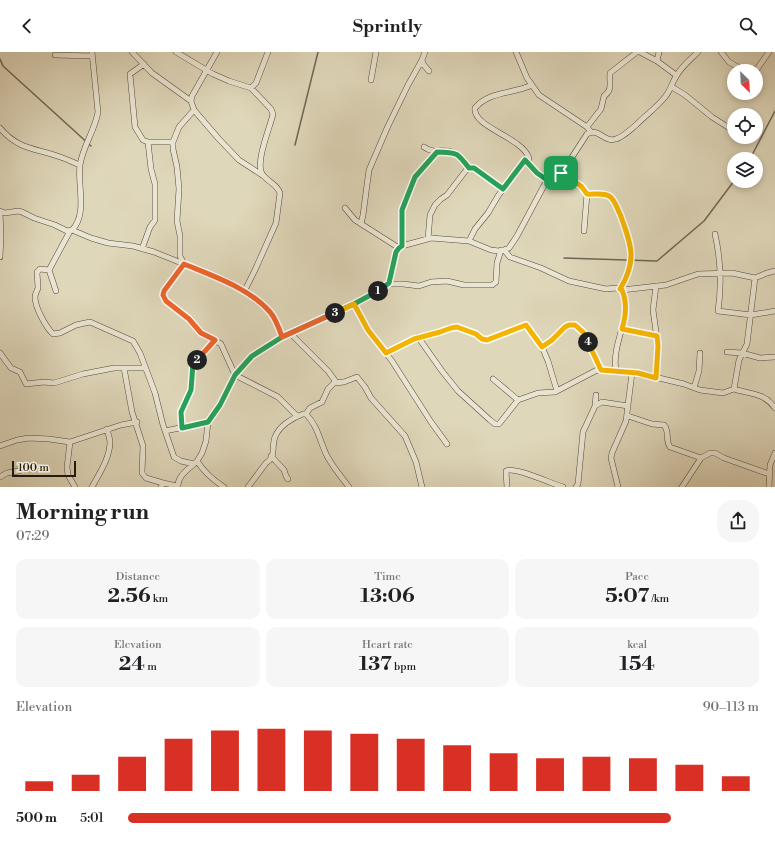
<!DOCTYPE html>
<meta charset="utf-8">
<style>
:root{--surface:#fff;--page:#f6f6f6;--text:#202124;--muted:#757577;--accent:#d93025}
body{margin:0;font-family:"Libre Bodoni",serif;background:var(--page);color:var(--text);height:100vh;display:flex;flex-direction:column;font-size:15px;white-space:nowrap}
*{box-sizing:border-box;margin:0}
p{font-size:13px;color:var(--muted)}
.icon{flex:none;width:22px;height:22px;fill:none;stroke:currentColor;stroke-width:2;stroke-linecap:round;stroke-linejoin:round}
.map{position:relative;height:435px;overflow:hidden}
.drawer{display:flex;flex-direction:column;background:var(--surface);flex:1}
.drawer>*{flex:none}
.needle{width:26px;rotate:156deg}
.controls{position:absolute;left:727px;top:12px;display:grid;gap:8px}
.controls a{display:grid;place-items:center;width:36px;height:36px;border-radius:50%;background:var(--surface);box-shadow:0 2px 6px #0003;font-size:20px}
.scale{position:absolute;left:12px;bottom:10px;width:64px;box-sizing:border-box;padding-left:4px;border:2px solid #261b12;border-top:0;font-size:11px;line-height:14px;white-space:nowrap;color:#261b12;-webkit-text-stroke:3px #eae5d2;paint-order:stroke}
.pin{position:absolute;display:grid;place-items:center;width:34px;height:34px;color:#fff;margin:-17px;border-radius:8px;box-shadow:0 2px 6px #0006}
.km{position:absolute;width:20px;height:20px;margin:-10px;border-radius:50%;background:#222;color:#fff;font-size:11px;line-height:20px;text-align:center}
.round{display:grid;place-items:center;flex:none;width:42px;height:42px;border-radius:16px;background:var(--page)}
.headline{display:flex;align-items:center;justify-content:space-between;height:68px;padding:0 16px}
h1{font-size:22px;font-weight:800;line-height:30px}
.metrics{display:grid;grid-template-columns:repeat(3,1fr);gap:6px;height:68px;padding:4px 16px}
.metrics div{display:grid;align-content:center;border-radius:10px;background:var(--page);text-align:center}
.metrics b{font-size:20px;font-weight:800}
.metrics small{font-size:11px;font-weight:400}
.metrics p{font-size:11px}
.chart{height:112px;padding:8px 16px}
.chart p{display:flex;justify-content:space-between}
.chart svg{width:100%;height:72px;margin-top:4px;stroke:var(--accent);stroke-width:6}
ul{padding:0 16px;list-style:none;font-size:13px}
li{display:grid;grid-template-columns:64px 48px 1fr;align-items:center;height:30px}
li i{height:10px;border-radius:5px;background:var(--accent)}
header{display:flex;justify-content:space-between;align-items:center;height:52px;padding:0 16px;background:var(--surface);font-size:18px;font-weight:800}
.map>svg:first-child{display:block}
</style>
<header><svg class="icon" aria-label="back" viewBox="0 0 24 24"><path d="M15 5l-7 7 7 7"/></svg>Sprintly<svg class="icon" aria-label="search" viewBox="0 0 24 24"><circle cx="10" cy="10" r="6"/><path d="M15 15l6 6"/></svg></header>
<div class="map">
<svg width="775" height="435" viewBox="0 0 775 435">
<rect width="100%" height="100%" fill="#dfd7ba"/>
<filter id="stains"><feTurbulence type="fractalNoise" baseFrequency=".005" numOctaves="4"/><feColorMatrix values="0 0 0 0 .2 0 0 0 0 .09 0 0 0 0 .02 0 0 0 .5 -.17"/></filter>
<radialGradient id="worn" r=".72"><stop offset=".6" stop-color="#630" stop-opacity="0"/><stop offset="1" stop-color="#630" stop-opacity=".3"/></radialGradient>
<g fill="none" stroke-linecap="round" stroke-linejoin="round">
<!-- stream -->
<path stroke="#6f6555" stroke-width="1.5" d="M0 7 3 14 91 94
M295 93 318 0
M750 107 775 59
M564 206 657 209 704 169 734 129"/>
<!-- minor casing -->
<g stroke="#544a3c" stroke-width="6">
<path id="minor" d="M92 0 98 60C95 78 83 94 80 113 77 132 88 162 72 178L91 186 108 191 133 194 154 200 229 230 248 242 270 260 278 273 282 285
M132 0 152 21 191 49
M176 0 213 22 229 29 251 36 271 57 273 62C270 76 254 112 263 123 268 130 277 132 280 141L276 171 255 218 244 240
M217 0 192 44 191 49 194 58 179 75 173 90V97L177 115 179 137 177 169 180 184V204L184 212 164 239 163 243 166 249 189 267 201 281 221 292 235 323 278 345 297 364
M425 0 422 8 423 12 429 19
M516 0 527 26 539 43 587 75 591 80
M640 0 657 9 676 23
M721 0 729 10 745 19 757 17 769 0
M55 3 92 4
M657 9 659 0
M144 12 130 22 135 75 143 88 148 90H173
M371 28 376 0
M672 35 685 43 712 65 734 79
M251 36 256 31 268 0
M194 58 218 86 239 108 262 123
M587 75 601 57 604 44C613 38 609 31 610 21L637 0
M0 76C19 99 38 96 63 106 69 108 74 111 80 113
M745 85 746 86
M424 95C435 103 442 96 452 100 460 102 464 110 469 116
M525 108 530 115 547 128
M561 121 581 135 587 142 584 179
M587 142C594 143 602 140 609 144 615 147 617 157 620 162 631 192 638 208 620 237
M345 156 355 168 399 196
M0 159 5 161 18 159 22 160 34 166 55 173 67 179 72 178
M0 161 1 184 0 205
M361 172 363 163 369 118 388 74 408 33 422 8
M715 182C721 209 722 232 718 259L751 263 775 259
M428 187 430 163 435 153 441 147 447 143 467 117 472 115 474 116 503 137
M469 189 475 177 488 161 498 144 525 108 528 109 529 106C522 85 472 75 475 56 489 39 513 42 532 33
M402 194V158L415 125 437 100
M142 197 150 175 155 168V132L151 117 148 90
M504 198 510 205 541 216 569 229 606 237 616 236 622 238C633 267 611 290 616 319
M49 218 40 217 37 220C37 225 38 231 38 236 37 239 35 242 35 245 35 256 46 275 53 282L60 281 76 273 90 270 133 289 140 301 155 341 163 373 174 405 181 409 194 412 197 409
M388 232H403L419 234 431 230 447 229 464 233H492L496 230 497 211 501 198
M656 234 653 258 658 294 656 326
M622 238 666 233 698 222 732 221 755 226 767 221 775 219
M56 239 49 218 70 179
M354 253 368 278 392 309 431 370 447 392
M622 277 657 284
M290 281 328 319 336 330
M418 285 442 319 458 339 490 368 495 372H499L518 348 538 341 555 340 597 318 619 319 638 321 684 332 700 338 723 341 734 337 737 338C753 342 765 342 775 356
M542 295 552 288 565 275 569 273H575L584 281 601 318
M727 300 742 301 760 306 775 305
M0 301 11 316 20 320 26 332 44 330 54 331 83 322 114 316H124L132 360 143 394 142 421 146 426 163 431 161 435
M387 301 414 287 440 280 451 275H457L476 282 483 287 487 288 526 273 542 295 548 309 557 339
M124 316H144
M493 327 518 348
M694 336 699 319 700 301
M734 337 739 308 747 292 755 226
M595 354 596 343
M306 362 310 356 322 350 328 337 334 331 344 330 357 325 365 335 371 346 405 384 416 410 422 435
M628 364 652 372 664 373C670 380 665 388 670 395L701 406 710 401H715L724 406 769 422
M181 376V360L191 338 193 312 215 288
M165 379 208 370
M70 390 67 415 68 423 75 435
M0 394 17 388 29 386 49 387 70 390 121 373 137 370
M271 404 284 418 286 424 288 427
M0 425 7 421 19 419
M163 431 177 434
M92 435C99 422 110 406 110 390 110 386 108 382 107 377
M178 435C177 425 187 418 194 412
M224 435C213 428 204 420 197 409L202 401 206 389 208 370 220 353 235 323 252 304 282 285 354 253 388 232C394 222 390 201 402 194L431 186 469 189 491 198 499 199 504 198 509 196 517 184 547 128H549L563 119 587 82C599 75 604 91 616 87 623 85 630 78 636 73 646 63 657 55 665 45 671 38 672 30 677 23 682 14 691 7 698 0
M248 435 266 411C277 404 271 395 275 385 279 374 292 366 303 362H306C318 374 320 390 327 404 333 415 341 425 349 435
M507 435 506 419C514 414 552 432 563 435
M576 435 578 432 583 380 595 354 602 350 628 354
M618 435 611 406 612 401 626 369 632 321
M682 435 701 406
M769 435 770 413 775 401"/>
</g>
<!-- minor -->
<use href="#minor" stroke="#eae5d2" stroke-width="5"/>
</g>
<g fill="none" stroke-linecap="round" stroke-linejoin="round">
<!-- split-1 casing -->
<g stroke="#fff" stroke-width="8">
<path id="split-1" d="M378 239 389 231 396 200 399 196 402 194V158L415 125 437 100C457 101 456 99 469 116H474L503 137 525 108 537 121 547 128H549L561 121"/>
</g>
<!-- split-2 casing -->
<g stroke="#fff" stroke-width="8">
<path id="split-2" d="M197 308 193 312 191 338 181 360 182 376 208 370 220 353 235 323 252 304 282 285 354 252 378 239"/>
</g>
<!-- split-3 casing -->
<g stroke="#fff" stroke-width="8">
<path id="split-3" d="M197 308 215 288 201 281 189 267 166 249 163 243 164 239 184 212C213 224 249 236 270 260 276 267 279 276 282 285L335 261"/>
</g>
<!-- split-4 casing -->
<g stroke="#fff" stroke-width="8">
<path id="split-4" d="M335 261 354 252 368 278 386 301 414 287 440 280 451 276 457 275 476 282 482 287 487 288 526 273 542 295 552 288 565 275 569 273H575L584 281 588 290"/>
</g>
<!-- split-5 casing -->
<g stroke="#fff" stroke-width="8">
<path id="split-5" d="M561 121 581 134 587 142C594 143 602 140 609 144 615 147 617 157 620 162 631 192 638 208 620 237L622 238C627 250 626 264 622 277L657 284 658 294 656 326 638 321 601 318 588 290"/>
</g>
<!-- split-1 -->
<use href="#split-1" stroke="#22a559" stroke-width="5"/>
<!-- split-2 -->
<use href="#split-2" stroke="#22a559" stroke-width="5"/>
<!-- split-3 -->
<use href="#split-3" stroke="#f0652b" stroke-width="5"/>
<!-- split-4 -->
<use href="#split-4" stroke="#f5b400" stroke-width="5"/>
<!-- split-5 -->
<use href="#split-5" stroke="#f5b400" stroke-width="5"/>
</g>
<rect width="100%" height="100%" filter="url(#stains)"/>
<rect width="100%" height="100%" fill="url(#worn)"/>
</svg>
<div class="controls">
<a><svg class="needle" viewBox="-14 -14 28 28"><path d="M0-13l5 13h-10z" fill="#e53935"/><path d="M0 13l5-13h-10z" fill="#757577"/></svg></a>
<a><svg class="icon" aria-label="locate" viewBox="0 0 24 24"><circle cx="12" cy="12" r="6"/><path d="M12 2v4M12 18v4M2 12h4M18 12h4"/></svg></a>
<a><svg class="icon" aria-label="layers" viewBox="0 0 24 24"><path d="M12 4l9 5-9 5-9-5zM3 14l9 5 9-5"/></svg></a>
</div>
<div class="scale">100 m</div>
<div class="pin" style="left:561px;top:121px;background:#1e9e55"><svg class="icon" aria-label="arrive" viewBox="0 0 24 24"><path d="M6 21V4h12l-3 4 3 4H6"/></svg></div>
<b class="km" style="left:378px;top:239px">1</b>
<b class="km" style="left:197px;top:308px">2</b>
<b class="km" style="left:335px;top:261px">3</b>
<b class="km" style="left:588px;top:290px">4</b>
</div>
<section class="drawer">
<div class="headline"><div><h1>Morning run</h1><p>07:29</p></div><a class="round"><svg class="icon" aria-label="share" viewBox="0 0 24 24"><path d="M12 15V3M7 8l5-5 5 5M5 13v7h14v-7"/></svg></a></div>
<div class="metrics">
<div><p>Distance</p><b>2.56<small> km</small></b></div>
<div><p>Time</p><b>13:06</b></div>
<div><p>Pace</p><b>5:07<small> /km</small></b></div>
</div>
<div class="metrics">
<div><p>Elevation</p><b>24<small> m</small></b></div>
<div><p>Heart rate</p><b>137<small> bpm</small></b></div>
<div><p>kcal</p><b>154</b></div>
</div>
<div class="chart"><p><span>Elevation</span>90–113 m</p>
<svg viewBox="0 0 160 44" preserveAspectRatio="none"><path d="M5 44V38M15 44V34M25 44V23M35 44V12M45 44V7M55 44V6M65 44V7M75 44V9M85 44V12M95 44V16M105 44V21M115 44V24M125 44V23M135 44V24M145 44V28M155 44V35"/></svg>
</div>
<ul>
<li><b>500 m</b>5:01<i style="width:86%"></i></li>
</ul>
</section>
